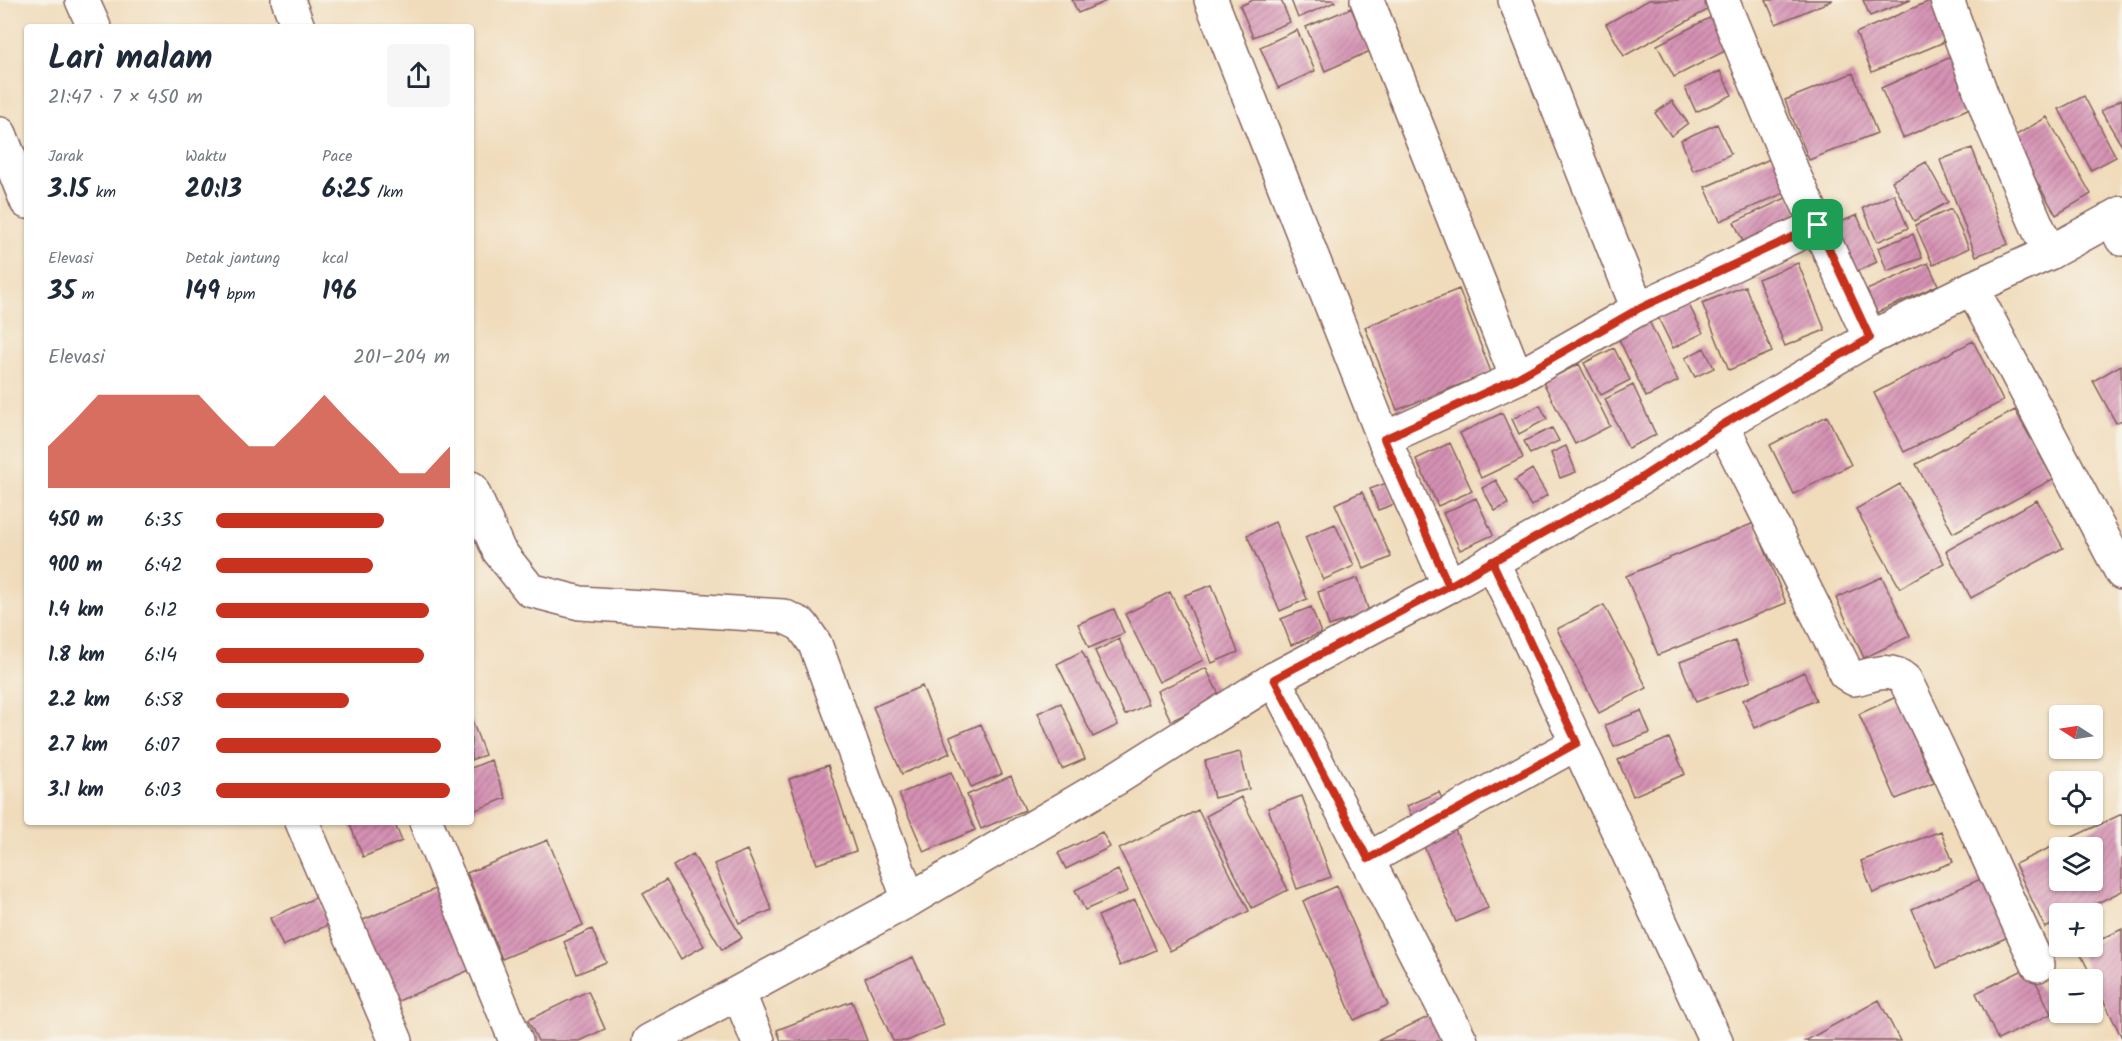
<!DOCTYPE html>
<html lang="id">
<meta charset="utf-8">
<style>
:root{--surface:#fff;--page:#f6f6f7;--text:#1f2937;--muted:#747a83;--accent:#c8321e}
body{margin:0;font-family:Kalam,sans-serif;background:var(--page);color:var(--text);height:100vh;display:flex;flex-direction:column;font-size:22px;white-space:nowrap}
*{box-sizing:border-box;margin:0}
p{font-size:20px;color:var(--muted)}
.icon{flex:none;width:33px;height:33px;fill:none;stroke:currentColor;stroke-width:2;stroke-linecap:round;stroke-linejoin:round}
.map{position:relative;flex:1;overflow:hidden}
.sheet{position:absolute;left:24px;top:24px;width:450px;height:801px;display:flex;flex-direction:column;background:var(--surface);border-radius:6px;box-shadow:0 2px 4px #0004}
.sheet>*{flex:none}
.needle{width:39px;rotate:282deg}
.buttons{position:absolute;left:2049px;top:705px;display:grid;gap:12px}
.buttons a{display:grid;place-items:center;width:54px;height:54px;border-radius:6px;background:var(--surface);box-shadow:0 2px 4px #0004;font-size:30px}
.pin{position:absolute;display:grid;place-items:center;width:51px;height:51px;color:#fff;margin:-26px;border-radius:12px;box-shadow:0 3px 9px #0006}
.round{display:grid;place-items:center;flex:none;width:63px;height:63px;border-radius:6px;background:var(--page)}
.overview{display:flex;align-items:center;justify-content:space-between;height:102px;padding:0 24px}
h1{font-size:33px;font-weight:600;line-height:45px}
.figures{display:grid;grid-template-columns:repeat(3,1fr);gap:9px;height:102px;padding:6px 24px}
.figures div{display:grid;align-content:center}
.figures b{font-size:26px;font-weight:600}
.figures small{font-size:16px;font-weight:400}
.figures p{font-size:16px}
.chart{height:168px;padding:12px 24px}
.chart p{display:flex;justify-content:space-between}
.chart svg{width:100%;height:108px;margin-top:6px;fill:var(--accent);opacity:.7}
ul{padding:0 24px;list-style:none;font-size:20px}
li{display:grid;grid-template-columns:96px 72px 1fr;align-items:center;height:45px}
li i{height:15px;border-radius:8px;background:var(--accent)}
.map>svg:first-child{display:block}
</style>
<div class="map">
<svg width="2122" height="1041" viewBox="0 0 2122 1041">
<defs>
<pattern id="building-hatch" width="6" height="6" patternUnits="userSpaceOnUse" patternTransform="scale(1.5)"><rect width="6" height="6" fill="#d591b4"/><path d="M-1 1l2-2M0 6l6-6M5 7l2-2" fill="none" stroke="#af7693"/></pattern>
</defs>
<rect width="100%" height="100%" fill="#f7f3e8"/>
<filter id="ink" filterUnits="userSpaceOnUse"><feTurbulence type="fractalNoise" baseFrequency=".0167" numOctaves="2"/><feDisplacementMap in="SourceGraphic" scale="12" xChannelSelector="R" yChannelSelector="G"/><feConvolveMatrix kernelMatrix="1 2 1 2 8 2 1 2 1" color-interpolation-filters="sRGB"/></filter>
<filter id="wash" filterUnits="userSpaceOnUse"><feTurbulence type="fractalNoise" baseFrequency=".008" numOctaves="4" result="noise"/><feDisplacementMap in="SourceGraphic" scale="24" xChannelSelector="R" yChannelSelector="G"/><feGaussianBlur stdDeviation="1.35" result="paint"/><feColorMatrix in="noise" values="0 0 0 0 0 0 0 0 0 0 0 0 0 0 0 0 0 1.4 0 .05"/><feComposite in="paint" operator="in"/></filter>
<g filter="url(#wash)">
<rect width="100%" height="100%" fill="#f0dcbb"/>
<g id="blocks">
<!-- building -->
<path fill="url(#building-hatch)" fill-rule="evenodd" d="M1072 0H1109L1078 13Z
M1253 0H1281L1290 22 1253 37 1240 6Z
M1291 0H1334L1335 2 1298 18Z
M1649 0H1710L1713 7 1624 56 1606 24Z
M1766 0H1833L1776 24Z
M1863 0H1911L1870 16Z
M1932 0 1949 40 1872 72 1856 33Z
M1351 8 1370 51 1325 71 1306 27Z
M1713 16 1729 49 1674 77 1657 45Z
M1297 30 1315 71 1278 88 1260 47Z
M1960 53 1981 103 1903 138 1881 88Z
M1720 71 1732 95 1696 112 1685 88Z
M1853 73 1877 133 1809 160 1785 100Z
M2084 96 2116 157 2091 170 2059 109Z
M2122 99V146L2101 111Z
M1672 101 1688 123 1671 136 1655 113Z
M2047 117 2091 194 2056 215 2011 138Z
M1717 124 1731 154 1693 171 1681 140Z
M1972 148 2008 244 1976 256 1940 160Z
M1777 156 1791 190 1720 221 1705 187Z
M1926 162 1948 202 1914 221 1892 181Z
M1894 194 1908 228 1877 242 1863 208Z
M1790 196 1802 222 1746 248 1734 222Z
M1951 209 1969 248 1933 265 1915 225Z
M1857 215 1877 262 1853 273 1832 226Z
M1913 234 1922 258 1887 271 1878 248Z
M1798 263 1825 330 1785 346 1758 279Z
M1928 263 1938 285 1876 313 1867 290Z
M1745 286 1772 352 1729 370 1702 303Z
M1459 289 1491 372 1397 410 1365 327Z
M1686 299 1703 333 1673 348 1656 313Z
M1649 321 1678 381 1646 397 1618 337Z
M1973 341 2003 401 1904 452 1874 393Z
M1614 348 1630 380 1601 395 1584 363Z
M1704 348 1714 368 1695 377 1685 358Z
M1579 364 1610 426 1575 444 1543 382Z
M2121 365 2122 420 2116 423 2093 381Z
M1633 385 1656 435 1628 448 1605 399Z
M1540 405 1547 419 1519 434 1512 419Z
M2015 410 2053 479 1953 533 1916 464Z
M1502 413 1523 458 1481 478 1460 433Z
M1827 416 1851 465 1794 494 1770 445Z
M1552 428 1559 441 1530 454 1524 441Z
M1450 443 1472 491 1438 506 1416 459Z
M1566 446 1576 472 1560 478 1551 453Z
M1532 469 1547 495 1531 506 1515 480Z
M1496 480 1508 504 1495 511 1482 488Z
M1387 483 1395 504 1378 510 1370 489Z
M1900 484 1944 563 1900 588 1856 509Z
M1362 492 1391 557 1364 569 1335 504Z
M1476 498 1493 535 1460 550 1443 513Z
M2037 500 2063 548 1971 598 1946 551Z
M1275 522 1307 599 1280 611 1247 535Z
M1754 523 1786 603 1658 655 1626 576Z
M1335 524 1354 566 1323 580 1305 537Z
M1882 577 1910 636 1864 658 1836 598Z
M1358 578 1369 612 1329 626 1318 592Z
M1212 585 1238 652 1212 663 1185 595Z
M1170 592 1203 660 1159 682 1125 614Z
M1604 605 1647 688 1599 713 1557 629Z
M1311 607 1321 633 1291 645 1281 619Z
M1114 609 1124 633 1089 648 1078 624Z
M1119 639 1148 704 1125 715 1095 651Z
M1735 641 1751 681 1696 702 1680 662Z
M1082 651 1118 725 1093 737 1057 664Z
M1206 668 1220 697 1171 721 1157 691Z
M1804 672 1816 700 1755 728 1743 700Z
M922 686 950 753 902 774 873 707Z
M1896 697 1934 783 1896 799 1859 714Z
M1061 703 1085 759 1062 769 1038 713Z
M1641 711 1650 733 1614 747 1605 725Z
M471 718 485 755 471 760Z
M981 724 1002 774 971 787 950 737Z
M1669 738 1685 774 1633 796 1618 760Z
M1240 752 1249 789 1214 798 1205 761Z
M491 760 506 798 471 812V768Z
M828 765 856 851 817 864 789 779Z
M951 772 975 830 924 852 899 794Z
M1011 776 1025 810 981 829 967 795Z
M1439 792 1488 908 1456 922 1407 806Z
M1302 796 1331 877 1297 889 1268 808Z
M1241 797 1288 890 1252 908 1206 816Z
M1198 810 1249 911 1170 951 1119 849Z
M2122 814V891L2075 914H2060V921L2045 928 2015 864ZM2060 848H2092V880H2060Z
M349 822H394L402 841 363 857Z
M1941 831 1953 862 1873 893 1861 861Z
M1102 832 1110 847 1066 869 1058 853Z
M548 840 583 925 502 959 467 873Z
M747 850 772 910 739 923 714 864Z
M693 854 742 938 722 950 673 866Z
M1118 870 1128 891 1085 910 1075 890Z
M1990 875 2015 934 1937 968 1912 909Z
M666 880 704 946 681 959 643 894Z
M1337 886 1388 1005 1354 1020 1303 901Z
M440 887 474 968 389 1005 354 924Z
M317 897 330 924 283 946 270 918Z
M1135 900 1156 950 1120 966 1098 916Z
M592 929 606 962 577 974 564 942Z
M2122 929V1038L2079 951 2092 946V944Z
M913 957 944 1025 907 1041H893L865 978Z
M2029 967 2051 1014 1998 1040 1976 993Z
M588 991 605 1029 579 1041H538L528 1020Z
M1879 1000 1900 1041H1805Z
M852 1001 867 1041H781L777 1030Z
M1432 1015 1444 1041H1377Z"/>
</g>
</g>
<g filter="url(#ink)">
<use href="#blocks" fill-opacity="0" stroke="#84615d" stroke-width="1.5"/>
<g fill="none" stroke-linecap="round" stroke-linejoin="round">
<!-- minor casing -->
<g stroke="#84615d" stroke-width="36">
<path id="minor" d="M82 0 94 27
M288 0 298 27
M1211 0 1384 439 1449 586
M1367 0 1517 378
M1722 0 1793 173 1870 338
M1947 0 1992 123 2049 253
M0 134 27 202
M2112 219 2122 239
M1972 288 2122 573
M1638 309 1818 225
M1722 425 1842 663 1845 673 1854 679C1872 675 1890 666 1905 680 1952 774 1993 870 2038 965
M1384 439 1517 378 1638 309 1515 0
M471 488 499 551 530 590 580 603 783 616 802 625 815 644 909 900
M1492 561 1716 1041
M1274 679 1461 1041
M302 822 396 1041
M426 822 516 1041
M1368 859 1577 743
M739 994 758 1041"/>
</g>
<!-- major casing -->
<g stroke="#84615d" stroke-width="36">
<path id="major" d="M649 1041 909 900 1117 778 1274 679 1449 586 1631 484 1722 425 1870 338 1972 288 2049 253 2122 213"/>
</g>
<!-- minor -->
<use href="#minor" stroke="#fff" stroke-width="33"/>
<!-- major -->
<use href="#major" stroke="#fff" stroke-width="33"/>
</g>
</g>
<g fill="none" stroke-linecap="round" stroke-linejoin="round" filter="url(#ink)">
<!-- route casing -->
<g stroke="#fff" stroke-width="12">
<path id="route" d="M1818 225 1870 338 1722 425 1631 484 1449 586 1274 679 1368 859 1577 743 1492 561 1449 586 1384 439 1517 378 1638 309 1818 225"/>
</g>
<!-- route -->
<use href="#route" stroke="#c8321e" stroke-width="8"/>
</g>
</svg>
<div class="buttons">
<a><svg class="needle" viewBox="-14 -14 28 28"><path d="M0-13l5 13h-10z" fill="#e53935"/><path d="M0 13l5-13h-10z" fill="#747a83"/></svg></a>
<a><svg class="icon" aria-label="locate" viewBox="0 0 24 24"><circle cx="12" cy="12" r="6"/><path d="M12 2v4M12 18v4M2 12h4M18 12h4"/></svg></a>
<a><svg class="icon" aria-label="layers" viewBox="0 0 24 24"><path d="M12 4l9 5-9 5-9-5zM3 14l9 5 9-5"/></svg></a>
<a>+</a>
<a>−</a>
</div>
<div class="pin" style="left:1818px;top:225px;background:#1e9e55"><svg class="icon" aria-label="arrive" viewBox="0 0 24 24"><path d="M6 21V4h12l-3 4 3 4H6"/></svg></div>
<section class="sheet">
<div class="overview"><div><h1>Lari malam</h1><p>21:47 · 7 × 450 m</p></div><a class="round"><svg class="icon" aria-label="share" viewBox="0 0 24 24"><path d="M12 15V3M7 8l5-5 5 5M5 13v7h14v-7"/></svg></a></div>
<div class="figures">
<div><p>Jarak</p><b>3.15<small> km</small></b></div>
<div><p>Waktu</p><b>20:13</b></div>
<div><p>Pace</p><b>6:25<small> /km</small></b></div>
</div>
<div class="figures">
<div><p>Elevasi</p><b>35<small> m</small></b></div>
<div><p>Detak jantung</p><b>149<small> bpm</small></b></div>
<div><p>kcal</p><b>196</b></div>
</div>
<div class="chart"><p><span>Elevasi</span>201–204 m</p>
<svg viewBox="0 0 160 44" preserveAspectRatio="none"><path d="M0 44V27L10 17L20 6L30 6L40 6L50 6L60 6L70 17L80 27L90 27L100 17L110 6L120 17L130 27L140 38L150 38L160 27V44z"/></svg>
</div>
<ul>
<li><b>450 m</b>6:35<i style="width:72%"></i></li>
<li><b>900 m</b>6:42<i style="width:67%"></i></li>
<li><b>1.4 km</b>6:12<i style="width:91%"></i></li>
<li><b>1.8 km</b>6:14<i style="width:89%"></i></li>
<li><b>2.2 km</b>6:58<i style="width:57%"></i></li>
<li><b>2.7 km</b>6:07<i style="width:96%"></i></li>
<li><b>3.1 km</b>6:03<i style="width:100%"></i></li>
</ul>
</section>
</div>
